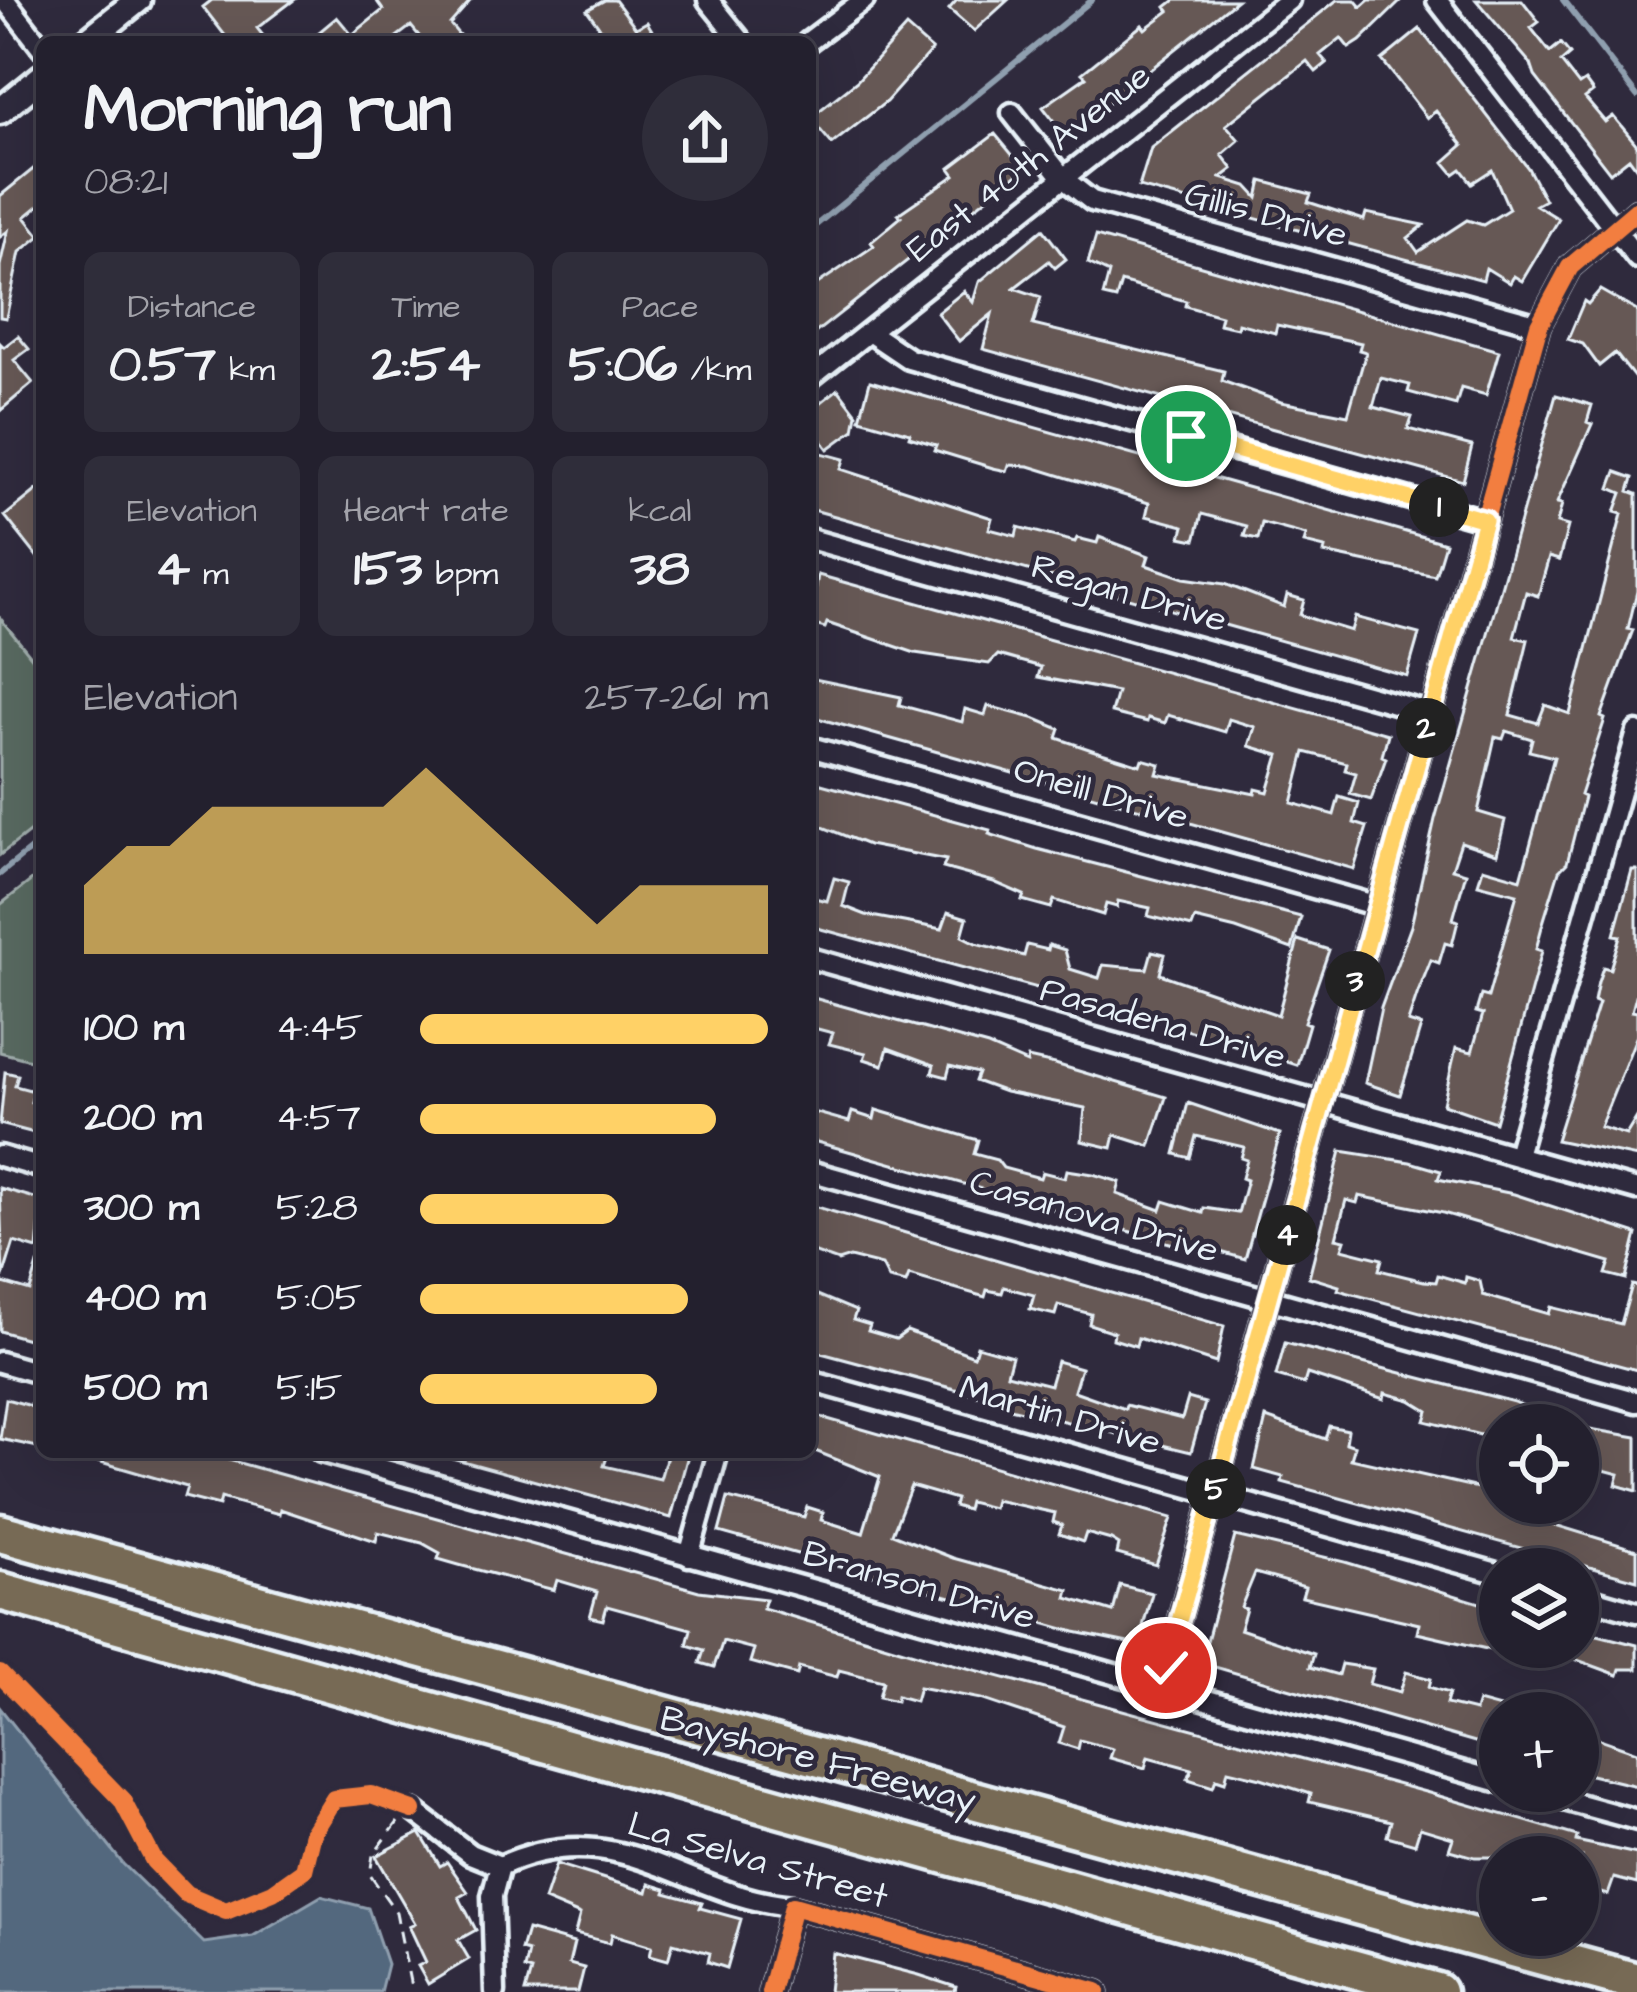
<!DOCTYPE html>
<meta charset="utf-8">
<style>
:root{--surface:#23202e;--page:#2f2d3a;--text:#f1f3f6;--muted:#a3a3aa;--line:#403e4a;--accent:#ffd166}
body{margin:0;font-family:"Architects Daughter",sans-serif;background:var(--page);color:var(--text);height:100vh;display:flex;flex-direction:column;font-size:45px;white-space:nowrap}
*{box-sizing:border-box;margin:0}
p{font-size:39px;color:var(--muted)}
.icon{flex:none;width:66px;height:66px;fill:none;stroke:currentColor;stroke-width:2;stroke-linecap:round;stroke-linejoin:round}
.map{position:relative;flex:1;overflow:hidden}
.sheet{position:absolute;left:36px;top:36px;width:780px;height:1422px;display:flex;flex-direction:column;background:var(--surface);border-radius:18px;box-shadow:0 12px 48px #0002,0 0 0 3px var(--line)}
.sheet>*{flex:none}
.buttons{position:absolute;left:1479px;top:1404px;display:grid;gap:24px}
.buttons a{display:grid;place-items:center;width:120px;height:120px;border-radius:50%;background:var(--surface);box-shadow:0 12px 48px #0002,0 0 0 3px var(--line);font-size:60px}
.pin{position:absolute;display:grid;place-items:center;width:102px;height:102px;color:#fff;margin:-51px;border:6px solid #fff;border-radius:50%;box-shadow:0 3px 12px #0007}
.km{position:absolute;width:60px;height:60px;margin:-30px;border-radius:50%;background:#222;color:#fff;font-size:33px;line-height:60px;text-align:center}
.round{display:grid;place-items:center;flex:none;width:126px;height:126px;border-radius:63px;background:var(--page)}
.headline{display:flex;align-items:center;justify-content:space-between;height:204px;padding:0 48px}
h1{font-size:66px;font-weight:700;line-height:90px}
.metrics{display:grid;grid-template-columns:repeat(3,1fr);gap:18px;height:204px;padding:12px 48px}
.metrics div{display:grid;align-content:center;border-radius:18px;background:var(--page);text-align:center}
.metrics b{font-size:51px;font-weight:700}
.metrics small{font-size:33px;font-weight:400}
.metrics p{font-size:33px}
.chart{height:336px;padding:24px 48px}
.chart p{display:flex;justify-content:space-between}
.chart svg{width:100%;height:216px;margin-top:12px;fill:var(--accent);opacity:.7}
ul{padding:0 48px;list-style:none;font-size:39px}
li{display:grid;grid-template-columns:192px 144px 1fr;align-items:center;height:90px}
li i{height:30px;border-radius:15px;background:var(--accent)}
.map>svg:first-child{display:block}
</style>
<div class="map">
<svg width="1637" height="1992" viewBox="0 0 1637 1992">
<rect width="100%" height="100%" fill="#2f2a3d"/>
<filter id="ink" filterUnits="userSpaceOnUse"><feTurbulence type="fractalNoise" baseFrequency=".00833" numOctaves="2"/><feDisplacementMap in="SourceGraphic" scale="24" xChannelSelector="R" yChannelSelector="G"/><feConvolveMatrix kernelMatrix="1 2 1 2 8 2 1 2 1" color-interpolation-filters="sRGB"/></filter>
<g filter="url(#ink)">
<!-- green -->
<path fill="#586960" stroke="#a0adac" stroke-width="3" d="M0 618 42 670V822L0 855Z
M42 872V1063L0 1052V905Z"/>
<!-- water -->
<path fill="#53687e" stroke="#8f9faf" stroke-width="3" d="M0 1708 123 1864 204 1943 253 1936 321 1896 368 1908 387 1964 380 1992H0Z"/>
<g fill="none" stroke-linecap="round" stroke-linejoin="round">
<!-- stream -->
<path stroke="#8f9faf" stroke-width="6" d="M1563 0 1637 96
M810 230 1092 0
M0 874 42 840"/>
</g>
<!-- building -->
<path fill="#665855" stroke="#e8f1f8" stroke-width="3" d="M212 0H294L257 28 268 42H230L203 7Z
M376 0H471L450 24 465 42H424L411 26 390 42H307L337 17 352 35 383 10Z
M605 0H615L636 28 647 22 659 42H610L587 10Z
M957 0H1008L974 31 949 9Z
M1175 0H1237L1066 137 1043 107 1086 77 1082 73 1142 25 1145 29 1169 11 1166 7Z
M1337 0H1355L1361 7 1369 0H1402L1360 41 1349 48 1341 38 1320 55 1327 63 1316 72 1307 61 1226 125 1239 140 1222 155 1233 169 1221 178 1247 186 1258 198 1262 181 1311 194 1308 202 1364 220 1366 213 1424 225 1408 238 1418 252 1467 220 1483 225 1509 209 1492 170 1472 183 1461 169 1454 174 1444 162 1463 145 1436 111 1427 118 1382 60 1420 29 1528 168 1545 200 1536 205 1559 219 1522 281 1514 276 1510 283 1486 268 1483 280 1139 187 1151 148Z
M1476 0H1522L1539 22 1531 28 1550 52 1561 43 1570 54 1561 62 1579 85 1585 81 1593 92 1585 98 1605 122 1613 116 1637 145V169L1629 158 1610 173 1535 76 1531 64Z
M906 27 932 50 886 102 832 144 810 118 857 81Z
M995 134 1024 169 810 337V289L874 246 871 242 901 217 898 214 955 175 950 168Z
M42 162V203L25 217 40 236 20 252 6 318 0 317V266L8 231 0 237V196Z
M1043 229 1066 259 1055 268 1049 261 1014 288 1041 297 1033 325 1224 371 1222 381 1281 402 1348 415 1366 352 1359 350 1361 343 1277 325 1275 333 1238 323 1237 328 1219 324 1221 316 1185 306 1186 301 1121 282 1116 299 1103 296 1109 273 1088 263 1096 236 1499 351 1486 395 1461 388 1456 405 1408 392 1410 385 1381 378 1373 407 1412 417 1408 429 1472 446 1463 481 983 349 992 314 959 341 937 313 964 291 973 302 979 282Z
M1600 290 1637 311V381L1615 353 1599 366 1583 344 1568 339 1584 301 1588 304Z
M18 336 29 349 14 360 33 383 0 411V343L4 347Z
M870 381 1445 543 1435 576 1324 553 1325 548 1304 543 1306 535 1262 523 1258 539 1244 536 1247 526 1202 514 1195 540 1181 537 1184 526 1146 516 1149 503 1029 466 1009 465 1007 471 993 468 934 450 936 445 909 437 910 433 860 419Z
M838 389 857 414 854 430 828 449 810 425V411Z
M1556 395 1592 405 1587 422 1592 424 1557 503 1562 504 1557 523 1568 526 1559 560 1549 557 1538 596 1526 592 1514 637 1528 640 1510 715 1538 723 1545 705 1570 714 1622 514 1615 512 1622 493 1610 488 1616 472 1633 478 1629 491 1637 494V591L1628 629 1633 630 1601 717 1605 719 1580 795 1584 797 1567 863 1559 871 1543 923 1536 949 1542 951 1495 1122 1443 1104 1456 1048 1472 1052 1483 1014 1476 1012 1481 995 1488 997 1517 894 1478 884 1483 868 1521 879 1554 757 1529 751 1532 739 1506 731 1503 739 1495 737 1478 812 1505 820 1497 854 1461 842 1452 869 1466 873 1453 919 1458 921 1452 945 1445 943 1439 963 1431 960 1417 995 1408 1022 1421 1026 1400 1095 1365 1083 1381 1008 1411 926 1435 819Z
M810 450 844 459 841 469 992 518 989 529 1016 536 1018 527 1075 542 1077 538 1097 543 1099 537 1149 556 1146 565 1184 578 1225 584 1284 607 1287 595 1304 600 1300 615 1321 622 1351 631 1355 617 1419 634 1407 676 810 509Z
M42 486V563L5 516Z
M818 575 1388 734 1382 756 1386 758 1371 800 1350 794 1356 773 1345 770 1347 763 1305 752 1292 803 1334 815 1339 797 1359 803 1354 823 1367 827 1354 869 810 716V678L901 697 899 705 962 722 965 709 985 715 988 706 1036 719 1060 729 1057 738 1095 751 1140 765 1142 759 1160 764 1157 774 1255 794 1256 789 1268 792 1279 755 1249 746 1255 727 1229 719 1225 732 1168 715 1165 723 1148 718 1147 722 1111 713 1117 692 1038 677 1041 667 998 655 989 664 915 653 827 623 825 628 810 624Z
M810 781 990 830 989 834 1037 849 1301 917 1292 949 1236 929 1195 919 1192 927 1148 916 1150 908 1118 901 1117 907 1106 904 1103 915 1054 900 1051 908 1022 900 1024 895 994 882 943 868 946 860 868 845 810 822Z
M1632 870H1637V992L1632 1011 1637 1012V1035L1600 1127 1626 1135 1637 1117V1157L1556 1140 1599 1003 1594 1001 1598 982 1603 967 1610 969 1620 936 1614 935Z
M834 878 849 882 843 906 866 915 942 929 948 912 967 918 962 936 976 943 1024 956 1027 945 1048 950 1049 945 1065 950 1070 969 1099 978 1103 965 1147 969 1152 951 1165 954 1160 974 1278 1015 1298 940 1329 950 1304 1022 1309 1024 1297 1065 1162 1022 810 926V897L827 901Z
M810 997 988 1046 1027 1063 1028 1058 1055 1064 1166 1097 1150 1146 1115 1135 1112 1148 1082 1141 1085 1108 1005 1092 975 1081 978 1073 950 1066 947 1077 932 1073 934 1065 888 1048 883 1065 864 1059 866 1053 829 1044 833 1033 810 1027Z
M5 1072 18 1075 15 1086 34 1091 31 1102 42 1105V1135L0 1124Z
M1188 1103 1280 1134 1245 1259 1206 1248 1205 1253 810 1140V1111L849 1122 852 1112 874 1119 876 1110 978 1140 974 1154 997 1160 1003 1168 1040 1178 1042 1172 1065 1178 1067 1170 1093 1174 1120 1182 1117 1194 1161 1210 1164 1201 1203 1213 1204 1208 1238 1213 1247 1180 1242 1178 1247 1160 1241 1158 1244 1147 1196 1136 1190 1158 1175 1154Z
M1341 1151 1410 1162 1441 1171 1438 1179 1514 1194 1637 1234 1626 1279 1606 1274 1610 1262 1443 1213 1359 1196 1357 1203 1346 1200 1336 1238 1345 1240 1342 1249 1382 1259 1379 1270 1424 1281 1436 1282 1438 1275 1465 1283 1466 1277 1480 1281 1483 1295 1549 1314 1551 1307 1621 1324 1632 1285 1637 1286V1370L1338 1290 1339 1286 1309 1277Z
M0 1188 42 1200 37 1249 14 1242 3 1277Z
M810 1205 1224 1326 1216 1363 1138 1338 1136 1346 1113 1339 1114 1332 1089 1324 1091 1314 1058 1305 1055 1315 1030 1309 1034 1295 1004 1287 1002 1293 987 1290 985 1297 909 1275 906 1283 889 1279 882 1265 850 1257 838 1261 810 1251Z
M38 1264 42 1265V1343L0 1331V1282L30 1291Z
M810 1292 856 1311 853 1320 870 1325 868 1331 896 1339 907 1331 974 1356 977 1346 1012 1356 1007 1374 1050 1385 1057 1361 1081 1368 1074 1391 1125 1409 1126 1405 1182 1419 1188 1398 1205 1403 1191 1452 1002 1406 988 1398 810 1350Z
M1285 1343 1514 1402 1570 1425H1500V1440L1425 1421 1428 1411 1410 1400 1385 1393 1384 1399 1307 1374 1304 1384 1276 1376Z
M6 1399 42 1409V1448L0 1439Z
M810 1414 1172 1518 1156 1565 1117 1554 1119 1545 1111 1540 1086 1533 1083 1542 1059 1534 1062 1525 1053 1522 1055 1513 995 1500 993 1508 969 1502 967 1510 954 1506 956 1499 911 1486 892 1534 953 1558 1069 1590 1067 1598 1113 1612 1120 1585 1152 1593 1138 1645 1075 1632 719 1532 728 1498 804 1517 807 1507 823 1512 821 1520 863 1533 880 1477 810 1449Z
M1266 1418 1325 1439 1329 1426 1348 1430 1346 1443 1355 1446 1351 1459 1500 1493V1503H1522L1519 1514 1637 1550V1580L1282 1482 1283 1477 1254 1469Z
M1578 1427 1637 1437V1491L1616 1485 1619 1474 1581 1464 1586 1444 1578 1442Z
M84 1452H200L699 1591 766 1599 763 1608 927 1657 1429 1793 1577 1836 1576 1841 1637 1854V1884L1614 1878 1608 1895 1578 1887 1582 1857H1475L1449 1850 1453 1838 1420 1828 1415 1844 1387 1836 1391 1821 1309 1802 1311 1794 1261 1778 1228 1770 1225 1782 1216 1779 1213 1787 1188 1779 1192 1769 1148 1757 1145 1768 1110 1758 1113 1749 1080 1740 1078 1749 1059 1743 1064 1727 981 1699 919 1687 915 1701 897 1696 896 1701 879 1697 883 1681 839 1670 837 1677 799 1667 797 1675 750 1662 754 1649 723 1641 714 1667 700 1663 704 1650 687 1645 691 1629 607 1606 603 1620 590 1617 597 1592 557 1580 554 1590 459 1565 438 1559 440 1553 422 1543 378 1532 376 1541 280 1509 279 1514 221 1498 219 1506 184 1497 187 1487 84 1457Z
M449 1452H599L608 1454 604 1466 660 1479 668 1452 688 1455 671 1518 448 1457Z
M1235 1536 1345 1562 1500 1609V1652L1417 1633 1419 1624 1302 1597 1305 1587 1255 1573 1241 1607 1246 1609 1240 1629 1314 1654 1310 1667 1338 1675 1341 1664 1373 1669 1369 1684 1400 1692 1406 1672 1431 1679 1429 1687 1449 1693 1446 1704 1475 1711 1478 1702 1500 1708 1496 1748 1201 1663Z
M1578 1630 1637 1645V1669H1620L1618 1675 1561 1654 1557 1666 1544 1663 1548 1647H1578Z
M1588 1735 1637 1752V1786L1578 1772V1742L1586 1744Z
M420 1833 440 1866 447 1862 468 1892 459 1897 476 1930 458 1940 469 1959 428 1984 418 1966 426 1962 409 1926 415 1923 376 1856Z
M556 1864 647 1892 649 1884 666 1889 665 1893 702 1903 700 1908 741 1919 727 1968 708 1962 710 1953 673 1943 668 1960 650 1955 652 1946 612 1934 610 1943 575 1934 580 1915 544 1900Z
M527 1930 574 1943 569 1964 584 1968 578 1992H525L531 1971 524 1969 528 1952 521 1950Z
M833 1953 919 1975 956 1987 955 1992H829Z"/>
<g fill="none" stroke-linecap="round" stroke-linejoin="round">
<!-- minor casing -->
<g stroke="#e8f1f8" stroke-width="27">
<path id="minor" d="M5 0 42 48
M708 0 742 42
M1437 0 1637 258
M808 42 864 0
M1012 113 1064 179 1092 201 1539 325
M869 332 909 359 1485 520
M810 378 1289 0
M810 539 1430 713
M810 747 1374 905
M810 958 1637 1190
M1517 1155 1637 732
M0 1156 42 1168
M810 1171 1637 1402
M0 1362 42 1374
M810 1381 1500 1574
M321 1452 1500 1782
M689 1556 718 1452
M1578 1595 1637 1612
M1160 1688 1539 325 1570 267 1637 210
M1531 1791 1637 1820
M413 1810 470 1854 500 1866C620 1811 685 1898 793 1906L1097 1992
M495 1992 492 1896 500 1866
M770 1992 793 1906"/>
</g>
<!-- tertiary casing -->
<g stroke="#e8f1f8" stroke-width="33">
<path id="tertiary" d="M86 42 138 0
M0 111 42 77"/>
</g>
<!-- motorway casing -->
<g stroke="#e8f1f8" stroke-width="45">
<path id="motorway" d="M0 1533 1637 1982
M0 1591 1437 1992"/>
</g>
<!-- path -->
<path stroke="#e8f1f8" stroke-width="3" stroke-dasharray="12 9" stroke-linecap="butt" d="M398 1822 373 1855 370 1875 396 1912 412 1992"/>
<!-- minor -->
<use href="#minor" stroke="#2f2a3d" stroke-width="18"/>
<!-- tertiary -->
<use href="#tertiary" stroke="#2f2a3d" stroke-width="24"/>
<!-- motorway -->
<use href="#motorway" stroke="#776a54" stroke-width="36"/>
<!-- cycleway casing -->
<g stroke="#2f2a3d" stroke-width="26">
<path id="cycleway" d="M0 1674 122 1800 154 1861 186 1894 226 1911 273 1892 304 1870 313 1833 334 1799 371 1795 413 1810
M1160 1688 1539 325 1570 267 1637 210
M770 1992 793 1906 1097 1992"/>
</g>
<!-- cycleway -->
<use href="#cycleway" stroke="#f27e40" stroke-width="18"/>
</g>
</g>
<g fill="none" stroke-linecap="round" stroke-linejoin="round" filter="url(#ink)">
<!-- route casing -->
<g stroke="#fff" stroke-width="24">
<path id="route" d="M1166 1668 1485 520 1186 436"/>
</g>
<!-- route -->
<use href="#route" stroke="#ffd166" stroke-width="15"/>
</g>
<g text-anchor="middle" dominant-baseline="central" stroke-width="10" stroke-linejoin="round" paint-order="stroke">
<!-- street labels -->
<g font-size="36" fill="#e8f1f8" stroke="#2f2a3d">
<text transform="translate(1029 163) rotate(-38)">East 40th Avenue</text>
<text transform="translate(1266 215) rotate(15)">Gillis Drive</text>
<text transform="translate(1129 594) rotate(16)">Regan Drive</text>
<text transform="translate(1101 794) rotate(16)">Oneill Drive</text>
<text transform="translate(1163 1024) rotate(16)">Pasadena Drive</text>
<text transform="translate(1094 1217) rotate(16)">Casanova Drive</text>
<text transform="translate(1060 1416) rotate(16)">Martin Drive</text>
<text transform="translate(919 1586) rotate(16)">Branson Drive</text>
<text transform="translate(818 1760) rotate(15)">Bayshore Freeway</text>
<text transform="translate(758 1861) rotate(16)">La Selva Street</text>
</g>
</g>
</svg>
<div class="buttons">
<a><svg class="icon" aria-label="locate" viewBox="0 0 24 24"><circle cx="12" cy="12" r="6"/><path d="M12 2v4M12 18v4M2 12h4M18 12h4"/></svg></a>
<a><svg class="icon" aria-label="layers" viewBox="0 0 24 24"><path d="M12 4l9 5-9 5-9-5zM3 14l9 5 9-5"/></svg></a>
<a>+</a>
<a>−</a>
</div>
<div class="pin" style="left:1186px;top:436px;background:#1e9e55"><svg class="icon" aria-label="arrive" viewBox="0 0 24 24"><path d="M6 21V4h12l-3 4 3 4H6"/></svg></div>
<div class="pin" style="left:1166px;top:1668px;background:#d93025"><svg class="icon" aria-label="check" viewBox="0 0 24 24"><path d="M5 12l5 5 9-10"/></svg></div>
<b class="km" style="left:1439px;top:507px">1</b>
<b class="km" style="left:1426px;top:728px">2</b>
<b class="km" style="left:1355px;top:981px">3</b>
<b class="km" style="left:1287px;top:1235px">4</b>
<b class="km" style="left:1216px;top:1489px">5</b>
<section class="sheet">
<div class="headline"><div><h1>Morning run</h1><p>08:21</p></div><a class="round"><svg class="icon" aria-label="share" viewBox="0 0 24 24"><path d="M12 15V3M7 8l5-5 5 5M5 13v7h14v-7"/></svg></a></div>
<div class="metrics">
<div><p>Distance</p><b>0.57<small> km</small></b></div>
<div><p>Time</p><b>2:54</b></div>
<div><p>Pace</p><b>5:06<small> /km</small></b></div>
</div>
<div class="metrics">
<div><p>Elevation</p><b>4<small> m</small></b></div>
<div><p>Heart rate</p><b>153<small> bpm</small></b></div>
<div><p>kcal</p><b>38</b></div>
</div>
<div class="chart"><p><span>Elevation</span>257–261 m</p>
<svg viewBox="0 0 160 44" preserveAspectRatio="none"><path d="M0 44V30L10 22L20 22L30 14L40 14L50 14L60 14L70 14L80 6L90 14L100 22L110 30L120 38L130 30L140 30L150 30L160 30V44z"/></svg>
</div>
<ul>
<li><b>100 m</b>4:45<i style="width:100%"></i></li>
<li><b>200 m</b>4:57<i style="width:85%"></i></li>
<li><b>300 m</b>5:28<i style="width:57%"></i></li>
<li><b>400 m</b>5:05<i style="width:77%"></i></li>
<li><b>500 m</b>5:15<i style="width:68%"></i></li>
</ul>
</section>
</div>
